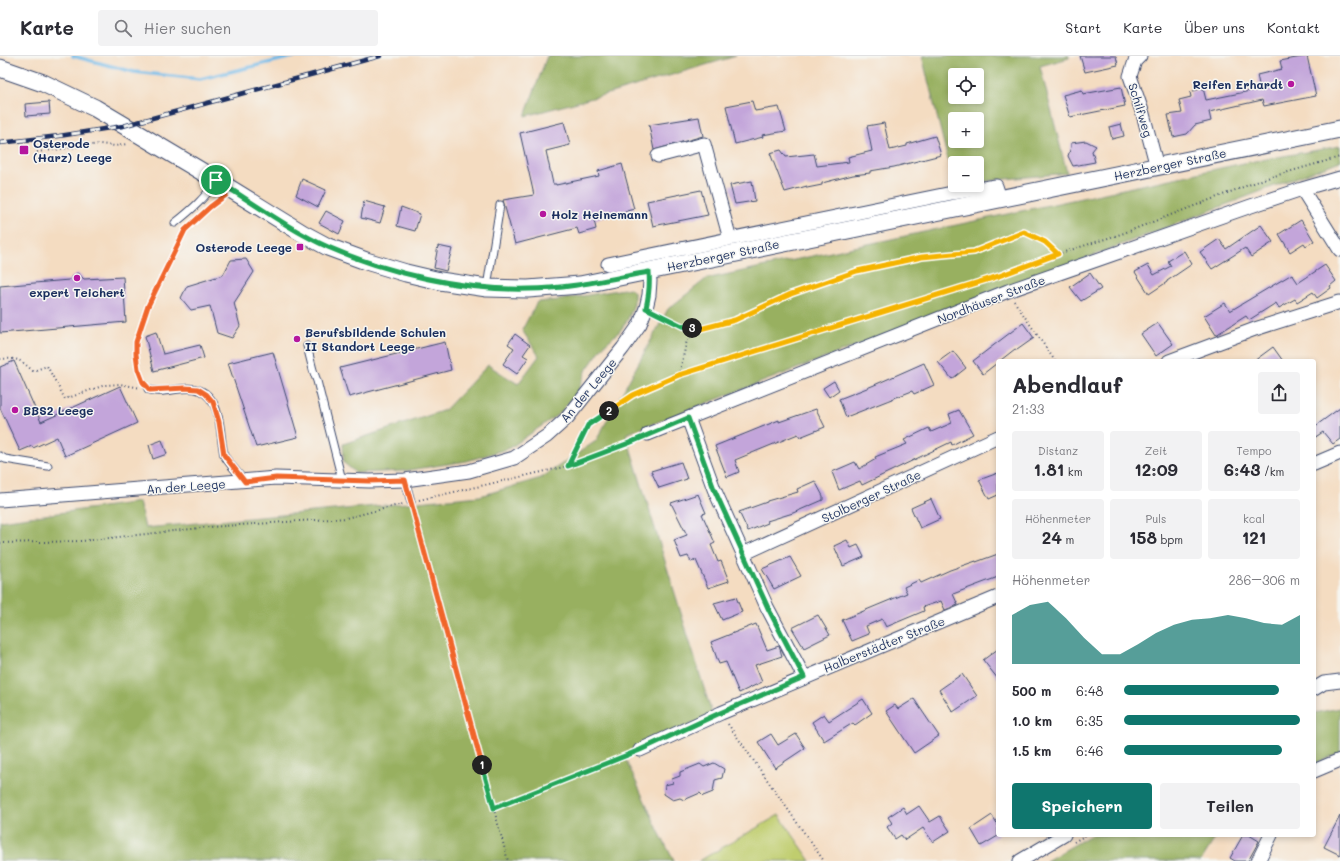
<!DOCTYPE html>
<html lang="de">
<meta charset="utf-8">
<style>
:root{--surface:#fff;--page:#f2f2f3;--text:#2b2b33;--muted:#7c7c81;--line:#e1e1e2;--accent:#0f766e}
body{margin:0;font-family:Mali,sans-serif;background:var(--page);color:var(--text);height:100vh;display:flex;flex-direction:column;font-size:15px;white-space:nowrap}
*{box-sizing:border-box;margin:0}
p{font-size:13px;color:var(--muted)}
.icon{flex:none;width:22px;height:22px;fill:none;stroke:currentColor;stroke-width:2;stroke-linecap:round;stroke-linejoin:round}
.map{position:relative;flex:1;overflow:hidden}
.details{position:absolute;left:996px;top:303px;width:320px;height:478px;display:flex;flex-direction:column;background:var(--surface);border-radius:4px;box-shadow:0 2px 6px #0003}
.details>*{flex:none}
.fabs{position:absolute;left:948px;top:12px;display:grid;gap:8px}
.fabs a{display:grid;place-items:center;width:36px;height:36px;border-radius:4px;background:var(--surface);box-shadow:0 2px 6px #0003;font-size:20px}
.pin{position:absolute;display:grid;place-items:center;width:34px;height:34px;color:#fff;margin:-17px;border:2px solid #fff;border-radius:50%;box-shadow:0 1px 4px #0007}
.km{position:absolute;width:20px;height:20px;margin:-10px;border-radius:50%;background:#222;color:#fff;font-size:11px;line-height:20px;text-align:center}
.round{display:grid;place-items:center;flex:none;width:42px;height:42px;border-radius:4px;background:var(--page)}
.summary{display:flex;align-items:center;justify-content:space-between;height:68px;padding:0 16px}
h1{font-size:22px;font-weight:800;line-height:30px}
.metrics{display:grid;grid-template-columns:repeat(3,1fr);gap:6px;height:68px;padding:4px 16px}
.metrics div{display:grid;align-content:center;border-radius:4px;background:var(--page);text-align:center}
.metrics b{font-size:17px;font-weight:800}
.metrics small{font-size:11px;font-weight:400}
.metrics p{font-size:11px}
.chart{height:112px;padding:8px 16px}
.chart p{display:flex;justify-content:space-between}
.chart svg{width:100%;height:72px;margin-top:4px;fill:var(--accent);opacity:.7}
.cta{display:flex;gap:8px;margin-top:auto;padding:8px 16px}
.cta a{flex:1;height:46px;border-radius:4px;background:var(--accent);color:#fff;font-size:16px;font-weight:800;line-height:46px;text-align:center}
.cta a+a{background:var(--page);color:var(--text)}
ul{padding:0 16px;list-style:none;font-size:13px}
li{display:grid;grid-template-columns:64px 48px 1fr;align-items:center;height:30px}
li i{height:10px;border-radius:5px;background:var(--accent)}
header{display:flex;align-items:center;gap:24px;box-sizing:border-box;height:56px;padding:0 20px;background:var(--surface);border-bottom:1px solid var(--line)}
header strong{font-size:19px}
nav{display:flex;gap:22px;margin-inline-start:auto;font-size:14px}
.search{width:280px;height:36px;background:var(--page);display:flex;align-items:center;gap:10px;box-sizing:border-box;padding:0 14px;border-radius:4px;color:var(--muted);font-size:15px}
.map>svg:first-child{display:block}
</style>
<header>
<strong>Karte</strong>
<div class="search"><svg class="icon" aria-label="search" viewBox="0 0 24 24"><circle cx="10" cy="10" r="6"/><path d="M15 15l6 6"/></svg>Hier suchen</div>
<nav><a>Start</a><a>Karte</a><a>Über uns</a><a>Kontakt</a></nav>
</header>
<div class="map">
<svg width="1340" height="805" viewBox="0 0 1340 805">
<rect width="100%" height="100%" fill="#f6f6f2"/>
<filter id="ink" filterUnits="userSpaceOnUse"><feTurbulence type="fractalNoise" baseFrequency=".025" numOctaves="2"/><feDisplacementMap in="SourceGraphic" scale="8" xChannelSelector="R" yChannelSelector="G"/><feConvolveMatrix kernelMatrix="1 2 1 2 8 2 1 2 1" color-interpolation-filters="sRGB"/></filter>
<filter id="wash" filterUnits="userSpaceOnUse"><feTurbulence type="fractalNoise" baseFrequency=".012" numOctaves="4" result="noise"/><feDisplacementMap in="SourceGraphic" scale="16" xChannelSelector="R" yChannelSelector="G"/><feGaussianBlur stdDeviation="0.9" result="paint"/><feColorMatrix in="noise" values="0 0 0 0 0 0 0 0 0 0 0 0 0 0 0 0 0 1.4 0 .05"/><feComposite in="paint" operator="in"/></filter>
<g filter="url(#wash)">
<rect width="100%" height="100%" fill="#f4dcc1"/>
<!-- green -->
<path fill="#c0cd6e" stroke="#6e7e66" d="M779 759 811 805H699Z"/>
<!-- forest -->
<path fill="#98b061" stroke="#5a7060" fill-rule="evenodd" d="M547 0H736L611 37 525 60Z
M922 0H1069V2L1040 10 1067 117 977 126V107H955V128H954ZM955 19H977V41H955ZM955 63H977V85H955Z
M1340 90V105L626 378 712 658 625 702 659 776 674 805H0V465L139 446 145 472 480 440 541 422 596 385 668 253 706 223 1244 107Z
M630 232 634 236V248L628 263 620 275 604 289 587 313 578 335 560 357 510 392 467 405 403 415 356 417 344 407 343 388 445 354 488 309 518 328 539 300 522 274 537 246 559 244Z
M1340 652V696L1314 708V657Z
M1091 779H1217L1201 805H1046Z"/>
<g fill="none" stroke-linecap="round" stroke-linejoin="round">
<!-- stream -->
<path stroke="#70b9e8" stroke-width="3.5" d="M73 0 134 16 200 23 297 0"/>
</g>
<g id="blocks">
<!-- building -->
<path fill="#c3a5da" d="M1080 0H1116L1118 9 1085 16Z
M1307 0 1316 40 1264 50 1262 44 1209 56 1211 65 1195 69 1187 78 1173 81 1168 59 1182 57 1179 44 1191 41 1190 36 1203 32 1206 44 1260 33 1257 19 1282 13 1280 5Z
M1121 31 1125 50 1070 61 1063 39 1082 34 1083 38Z
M752 45 755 55 779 51 786 75 762 79 763 81 735 88 726 50Z
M49 46 50 58 26 60 25 48Z
M699 61 703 80 654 94 649 69Z
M564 66 570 89 546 95 553 128H556V129L599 120 598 115 622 108 634 153 594 164 596 173 579 178 577 172 515 188 503 144 534 139 520 77Z
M884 67 890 94 907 90V88L935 80 941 99 894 111 870 115V117L853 119 822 127V129L807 132V130L785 136 770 97 781 94 786 101 814 98 817 110 849 106 848 101 872 95 867 70Z
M1121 68 1124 80 1112 83 1109 71Z
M1086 85 1096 90 1092 95 1095 106 1073 110 1068 100 1071 91V87Z
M302 123 326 134 318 151 296 139Z
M752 125 755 145 735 148 730 129Z
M701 134 708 159 653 170 647 145Z
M364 145 385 151 380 167 361 162Z
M401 151 420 158 415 175 397 170Z
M326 155 345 165 339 178 319 167Z
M1301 164 1314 185 1306 190 1304 187 1290 196 1279 178Z
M1261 169 1273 186 1251 201 1245 192 1212 213 1200 196 1219 183 1226 193Z
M438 190 452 193 446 215 434 212Z
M1184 195 1192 208 1167 225V226L1149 238 1135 216 1148 209 1154 219 1171 210 1168 205Z
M246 203 254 216 234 247 240 270 232 282 217 277 210 250 191 254 181 242 187 230 223 219 231 204Z
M1325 209 1336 225 1330 230 1331 232 1317 242 1313 236 1297 246 1295 243 1279 252 1276 247 1249 264 1246 260 1216 279 1204 260 1225 247 1230 255 1292 218 1298 227Z
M77 217 84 223 123 221 126 266 0 277V230L69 224Z
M1090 217 1101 233 1081 245 1070 231Z
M1023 267 1034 282 1017 294 1015 293 983 318 973 305Z
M1158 267 1173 288 1156 300 1141 278Z
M156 276 163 298 200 289 204 302 154 315 145 280Z
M515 278 530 289 523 299 528 302 517 318 503 308 514 292 508 288Z
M445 286 451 314 349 341 340 312Z
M1273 291 1283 305H1254Z
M953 295 966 312 952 323 938 306Z
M273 296 298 381 256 391 228 307Z
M14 305 41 366 120 330 137 367 65 400 57 381 33 392 32 390 20 395 0 352V311Z
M924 307 934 329 914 338 912 335 846 361 839 343 872 330Z
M834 325 839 334 829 341 823 332Z
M1340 352V383L1333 388 1323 376 1314 382V371Z
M816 353 825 371 800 381 798 378 735 404 739 416 727 421 715 390 779 364V366Z
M959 354 973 378 952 389 951 386 862 429 860 425 839 434 832 416 855 406 859 413 876 403 875 401 907 388 904 384 929 372 931 376 952 367 949 358Z
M162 384 167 398 153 403 149 389Z
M681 406 687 423 659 432 651 415Z
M998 417V439L989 443 979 424Z
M815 425 823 440V444L793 457 767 465 768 467 748 475 739 456 767 446V445L798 436 797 433Z
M698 438 706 457 702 458 715 487 711 489 718 506 721 505 729 525 708 532 696 504 691 506 688 500 681 502 674 484 687 479 671 447Z
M931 443 940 463 920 472 911 452Z
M847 484 851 492 858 489 864 501 843 510 834 490Z
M998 498V521L953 538 958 549 945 554 941 545 923 551 924 555 886 571 882 563 866 570 869 578 852 585 842 564 907 537 904 531 919 524 921 527 950 514 976 505V506Z
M790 501 801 520 774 533 762 513Z
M736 541 742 556 722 564 714 547Z
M818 559 830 579 804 592 792 572Z
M756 568 767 594 779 590 782 600 755 609 762 626 739 637 726 606 719 608 711 586Z
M998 593V623L983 604Z
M962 618 977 640 953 656 939 634Z
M863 643 872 657 855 669 853 667 824 685 812 666 824 658 829 665Z
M914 643 939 680 914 697 886 655 895 649 898 653Z
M771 678 778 689 796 678 805 692 775 712 758 686Z
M714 707 724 713 722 722 715 724 713 736 703 740 700 737 684 744 680 742 673 744 664 738 665 729 673 727 672 723 680 720V716L700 708 704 711Z
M919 750 930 766 940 760 950 775 933 786 923 772 905 784 901 779 895 783 887 771 892 767 888 761 903 751 907 758Z
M992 759 998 769V780L981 790 971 773Z
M1340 760V799L1324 791Z
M1243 779H1249L1259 785 1248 805H1235L1230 802Z"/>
</g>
</g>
<g filter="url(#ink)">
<use href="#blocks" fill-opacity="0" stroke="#3c496d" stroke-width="1"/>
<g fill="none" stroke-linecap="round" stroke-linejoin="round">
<!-- service casing -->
<g stroke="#3c496d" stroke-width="9">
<path id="service" d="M175 167C190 155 207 141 216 124
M487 231 500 149
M307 290 313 314 317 325 342 424
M148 333C162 340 184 328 199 334 219 342 220 369 222 387 223 391 223 396 224 399 228 407 239 418 245 426
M0 400 5 403 48 410
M405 424 411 446"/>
</g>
<!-- minor casing -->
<g stroke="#3c496d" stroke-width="15">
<path id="minor" d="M1140 0 1135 5 1130 20 1143 58 1157 111
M658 100 704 88 730 183
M1302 133 1340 194
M608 208 952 137 996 130 1000 142
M1169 305 1255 273 1340 246
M688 362 714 433 767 551 804 621
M648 378 1008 235 1251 150 1302 133 1340 122
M1314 408 1340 397
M0 444 276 422 369 425 405 424 469 415 514 402 547 380 567 362 623 292 640 268 646 252 649 239 650 225 649 216
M743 498 998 381
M1314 633 1324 627 1340 625
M640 694 721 657 998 541
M1314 715 1340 704
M1020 805 1064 779
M1258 805 1271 779"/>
</g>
<!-- tertiary casing -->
<g stroke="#3c496d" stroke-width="19">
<path id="tertiary" d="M0 12 43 27 95 52 216 124 302 177 328 191 366 205 406 217 440 225 487 232 528 233 580 229 1340 73"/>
</g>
<!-- path -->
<path stroke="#3c496d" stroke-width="2" stroke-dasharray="1 3" stroke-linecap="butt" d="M37 96 100 88 115 90 127 88
M1014 245 1055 305
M656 257 682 270 700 273 735 264 791 238 857 215 922 201 974 196 1024 176 1045 187 1058 198 1124 177 1264 123 1340 101
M0 303C19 302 19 303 33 315L47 310 65 343 105 329 120 328 141 332
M679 319 687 284 700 273
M143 326 138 313 136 298V286L148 250 185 174 220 143
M568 410 587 369 633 339 679 319 999 220 1058 198
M419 444 568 410 637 383
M413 455 508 805
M0 487 82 485 210 471 346 462 403 448
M728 668 824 805
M494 752 629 698
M1074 786 1086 779"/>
<!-- service -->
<use href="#service" stroke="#fff" stroke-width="7"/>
<!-- minor -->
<use href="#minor" stroke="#fff" stroke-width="13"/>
<!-- tertiary -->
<use href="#tertiary" stroke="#fff" stroke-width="17"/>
<!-- rail casing -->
<g stroke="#1b2f5e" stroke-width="4.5">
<path id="rail" d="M0 87 59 80 123 70 380 0"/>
</g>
<!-- rail -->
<use href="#rail" stroke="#f6f6f2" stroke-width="3" stroke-dasharray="9" stroke-linecap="butt"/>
</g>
</g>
<g fill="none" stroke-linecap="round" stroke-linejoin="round" filter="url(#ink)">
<!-- split-1 casing -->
<g stroke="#fff" stroke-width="8">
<path id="split-1" d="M216 124 212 131 226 139 210 151 185 174 148 250 136 286V298L138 313 143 326 150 334 185 332 198 333 206 338 213 346 219 366 224 399 245 426 276 422 369 425 405 424 482 709"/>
</g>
<!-- split-2 casing -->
<g stroke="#fff" stroke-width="8">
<path id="split-2" d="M482 709 494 752 640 694 720 657 804 621 768 552 714 433 688 362 629 387 568 410 588 369 609 355"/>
</g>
<!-- split-3 casing -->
<g stroke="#fff" stroke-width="8">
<path id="split-3" d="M609 355 633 339 679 319 999 220 1058 198 1045 186 1024 176 974 196 922 201 857 215 791 238 735 264 700 273 692 272"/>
</g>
<!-- split-4 casing -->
<g stroke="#fff" stroke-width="8">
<path id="split-4" d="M216 124C252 146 290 174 328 191 388 217 463 235 529 233 569 233 609 223 649 216 650 228 649 239 646 252L682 270 692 272"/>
</g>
<!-- split-1 -->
<use href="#split-1" stroke="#f0652b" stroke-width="5"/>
<!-- split-2 -->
<use href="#split-2" stroke="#22a559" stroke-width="5"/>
<!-- split-3 -->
<use href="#split-3" stroke="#f5b400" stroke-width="5"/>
<!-- split-4 -->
<use href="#split-4" stroke="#22a559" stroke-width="5"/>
</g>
<!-- markers -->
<g fill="#b5179e" stroke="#f6f6f2" stroke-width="1.5">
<circle cx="1291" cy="28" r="4"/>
<rect x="19" y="89" width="10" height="10" rx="2"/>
<circle cx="543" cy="158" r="4"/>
<rect x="296" y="187" width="8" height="8" rx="2"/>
<circle cx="77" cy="222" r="4"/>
<circle cx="297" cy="283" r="4"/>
<circle cx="15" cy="354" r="4"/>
</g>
<g text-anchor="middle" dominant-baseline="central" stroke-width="3" stroke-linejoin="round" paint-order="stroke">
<!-- poi labels -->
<g font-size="12" font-weight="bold" fill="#1b2f5e" stroke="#f6f6f2" text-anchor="start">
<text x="1283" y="28" text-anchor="end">Reifen Erhardt</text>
<text x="33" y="87">Osterode<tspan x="33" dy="14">(Harz) Leege</tspan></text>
<text x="551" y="158">Holz Heinemann</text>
<text x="292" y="191" text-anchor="end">Osterode Leege</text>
<text x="77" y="236" text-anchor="middle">expert Teichert</text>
<text x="305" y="276">Berufsbildende Schulen<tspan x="305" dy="14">II Standort Leege</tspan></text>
<text x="23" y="354">BBS2 Leege</text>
</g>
<!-- street labels -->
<g font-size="12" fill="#1b2f5e" stroke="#f6f6f2">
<text transform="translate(1141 54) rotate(73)">Schilfweg</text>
<text transform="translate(1170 108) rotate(-12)">Herzberger Straße</text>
<text transform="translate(723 199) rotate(-12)">Herzberger Straße</text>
<text transform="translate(991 243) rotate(-21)">Nordhäuser Straße</text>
<text transform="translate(588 334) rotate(-50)">An der Leege</text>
<text transform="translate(186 430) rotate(-4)">An der Leege</text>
<text transform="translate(871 440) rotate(-25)">Stolberger Straße</text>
<text transform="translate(884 588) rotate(-22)">Halberstädter Straße</text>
</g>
</g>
</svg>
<div class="fabs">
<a><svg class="icon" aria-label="locate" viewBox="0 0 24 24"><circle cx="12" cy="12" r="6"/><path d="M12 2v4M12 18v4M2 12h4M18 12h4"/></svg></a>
<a>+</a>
<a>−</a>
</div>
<div class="pin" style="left:216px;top:124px;background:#1e9e55"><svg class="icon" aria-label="arrive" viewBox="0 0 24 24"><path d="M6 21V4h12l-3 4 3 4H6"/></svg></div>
<b class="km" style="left:482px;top:709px">1</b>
<b class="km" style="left:609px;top:355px">2</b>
<b class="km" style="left:692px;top:272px">3</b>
<section class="details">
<div class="summary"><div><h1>Abendlauf</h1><p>21:33</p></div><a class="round"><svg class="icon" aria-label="share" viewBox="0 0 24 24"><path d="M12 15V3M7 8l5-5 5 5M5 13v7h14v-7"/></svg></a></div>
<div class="metrics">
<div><p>Distanz</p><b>1.81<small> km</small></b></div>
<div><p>Zeit</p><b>12:09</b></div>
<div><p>Tempo</p><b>6:43<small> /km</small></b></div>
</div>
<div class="metrics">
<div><p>Höhenmeter</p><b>24<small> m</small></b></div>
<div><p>Puls</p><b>158<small> bpm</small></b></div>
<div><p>kcal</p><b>121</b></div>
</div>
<div class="chart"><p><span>Höhenmeter</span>286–306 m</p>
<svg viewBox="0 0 160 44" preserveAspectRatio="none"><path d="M0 44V14L10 8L20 6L30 16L40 28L50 38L60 38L70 32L80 25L90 20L100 17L110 16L120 14L130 16L140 19L150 20L160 14V44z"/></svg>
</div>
<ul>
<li><b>500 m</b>6:48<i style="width:88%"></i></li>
<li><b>1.0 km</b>6:35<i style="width:100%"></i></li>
<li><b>1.5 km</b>6:46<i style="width:90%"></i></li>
</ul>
<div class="cta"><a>Speichern</a><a>Teilen</a></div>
</section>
</div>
